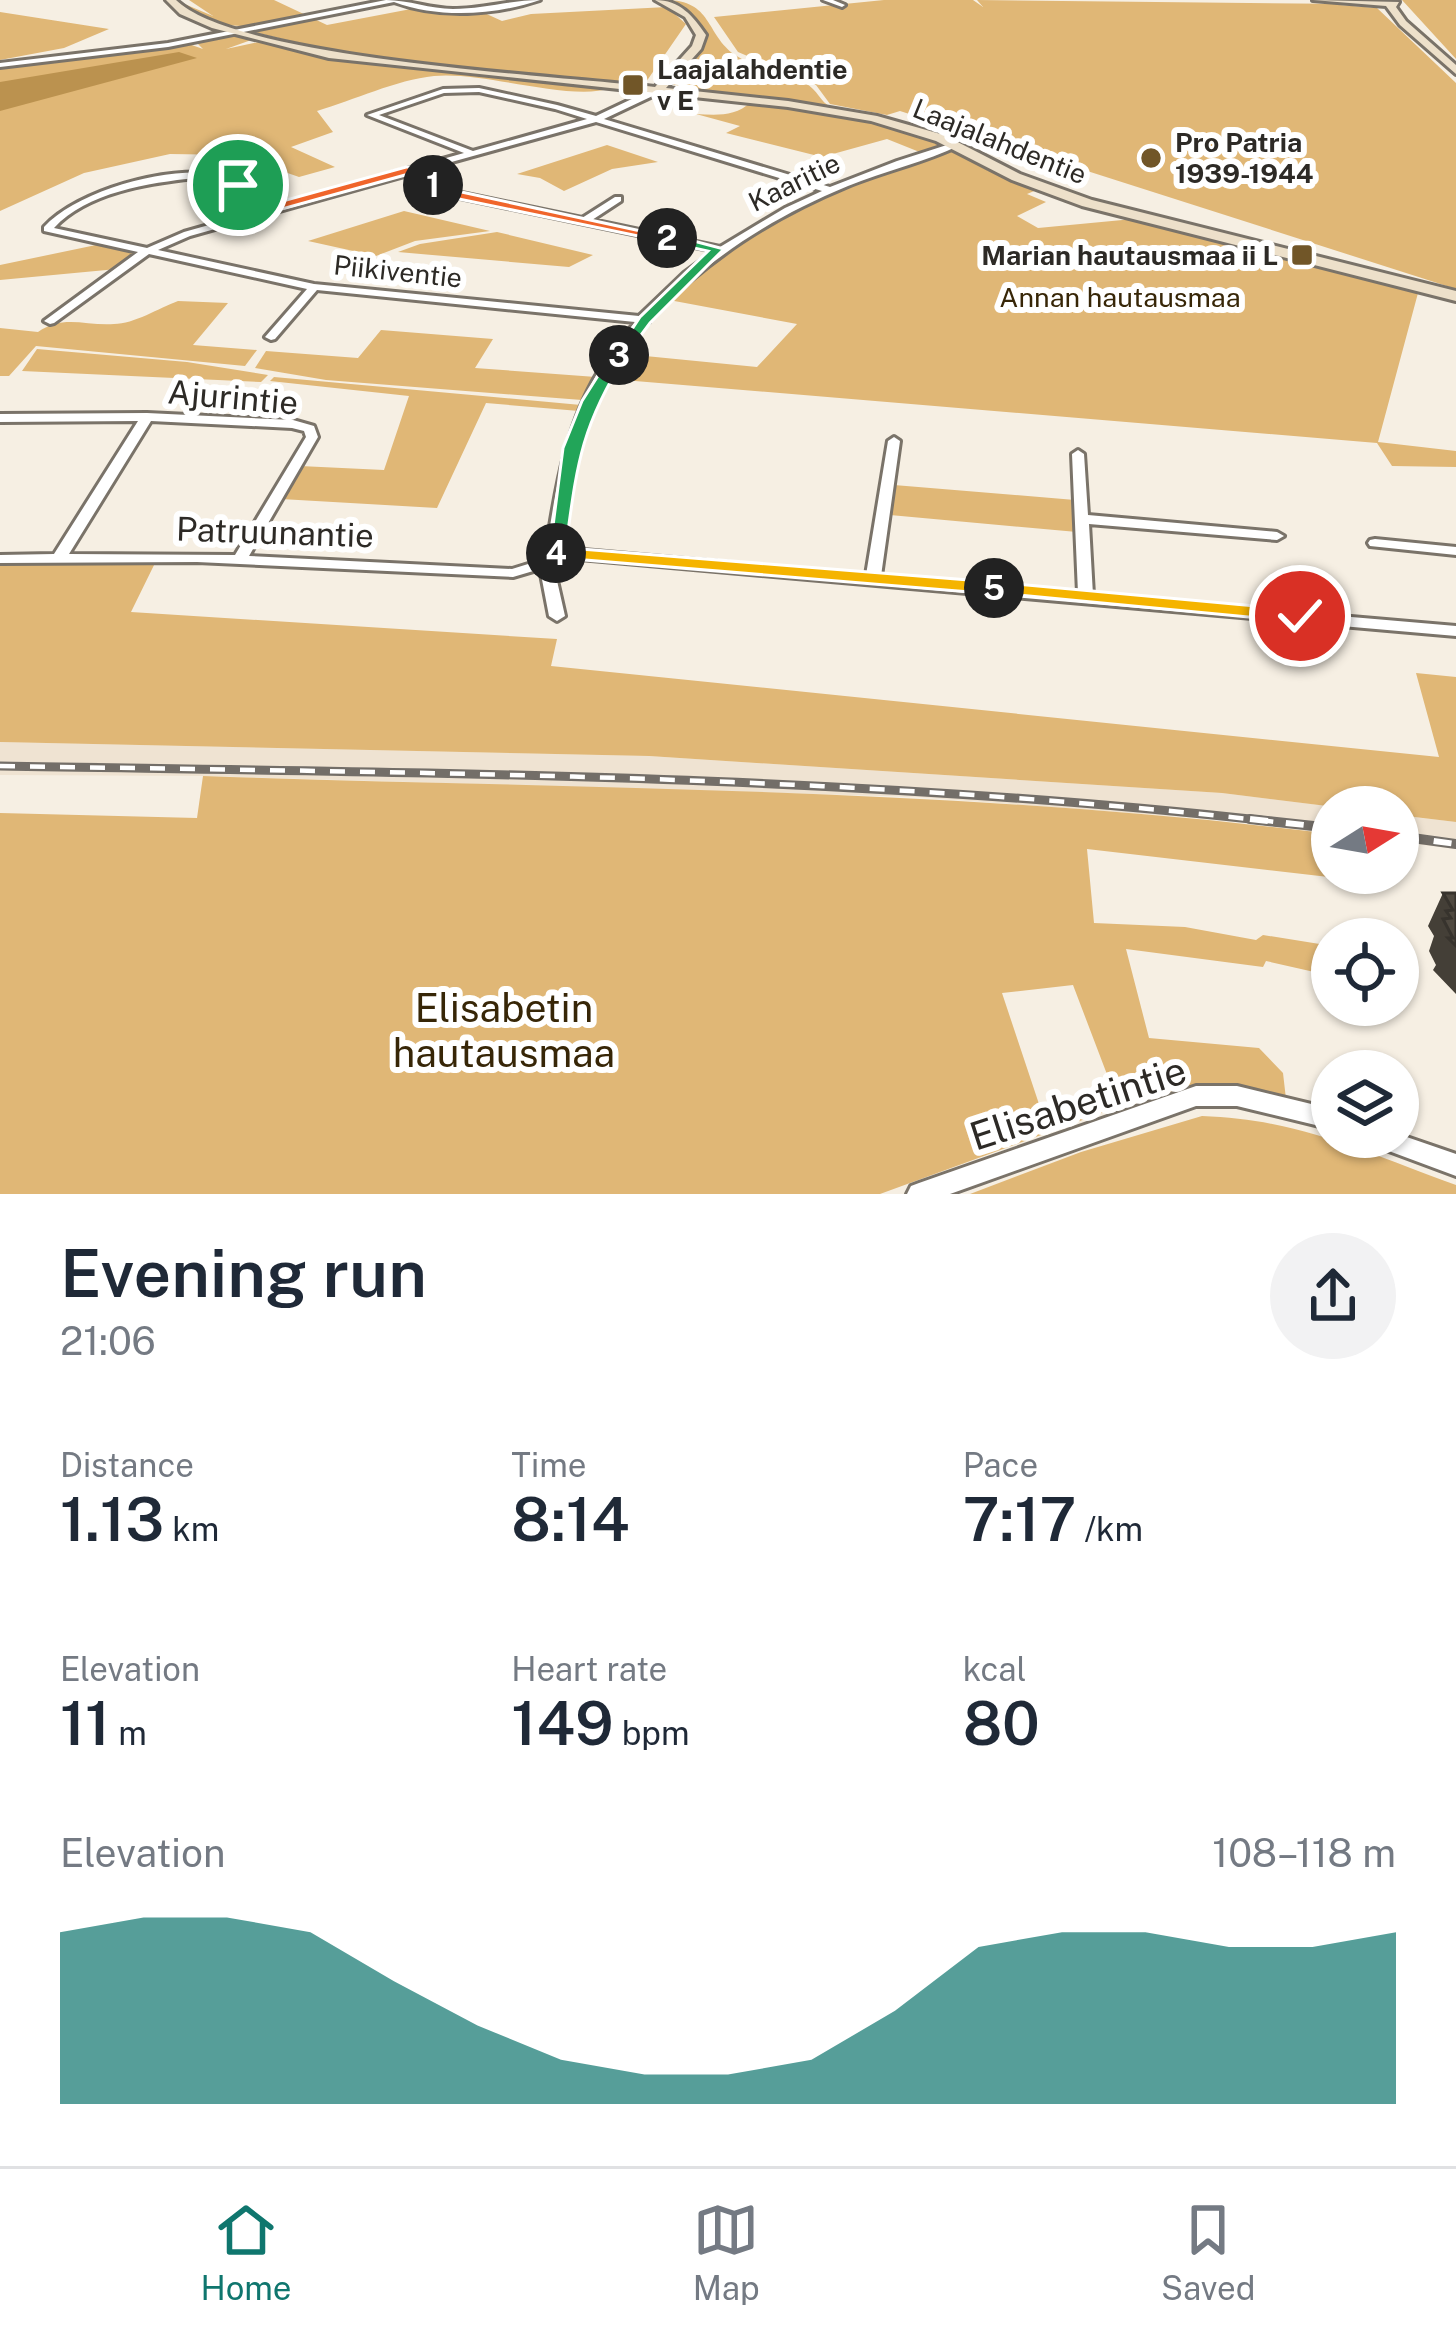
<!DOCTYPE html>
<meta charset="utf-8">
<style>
:root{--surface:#fff;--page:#f2f2f3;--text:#1f2937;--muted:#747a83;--line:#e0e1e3;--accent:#0f766e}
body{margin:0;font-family:"Public Sans",sans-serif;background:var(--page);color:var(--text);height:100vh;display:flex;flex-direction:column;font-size:45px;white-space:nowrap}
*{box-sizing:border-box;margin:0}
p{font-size:39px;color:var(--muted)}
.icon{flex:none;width:66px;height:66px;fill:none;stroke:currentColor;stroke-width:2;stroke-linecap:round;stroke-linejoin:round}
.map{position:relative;height:1194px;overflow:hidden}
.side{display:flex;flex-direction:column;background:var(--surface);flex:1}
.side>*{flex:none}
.needle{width:78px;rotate:79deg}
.controls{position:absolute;left:1311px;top:786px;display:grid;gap:24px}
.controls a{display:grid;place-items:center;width:108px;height:108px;border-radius:50%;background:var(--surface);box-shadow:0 3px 9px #0004;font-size:60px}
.pin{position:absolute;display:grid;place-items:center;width:102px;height:102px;color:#fff;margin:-51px;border:6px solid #fff;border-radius:50%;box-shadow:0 3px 12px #0007}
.km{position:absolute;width:60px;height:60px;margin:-30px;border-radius:50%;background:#222;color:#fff;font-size:33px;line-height:60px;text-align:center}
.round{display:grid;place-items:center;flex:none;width:126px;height:126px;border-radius:63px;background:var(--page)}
.headline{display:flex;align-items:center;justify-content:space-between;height:204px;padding:0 60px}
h1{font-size:66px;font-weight:600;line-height:90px}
.metrics{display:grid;grid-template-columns:repeat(3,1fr);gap:18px;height:204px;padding:12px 60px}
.metrics div{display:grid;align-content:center}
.metrics b{font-size:60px;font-weight:600}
.metrics small{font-size:33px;font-weight:400}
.metrics p{font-size:33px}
.chart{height:336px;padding:24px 60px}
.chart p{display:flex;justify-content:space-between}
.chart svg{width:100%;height:216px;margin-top:12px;fill:var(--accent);opacity:.7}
.menu{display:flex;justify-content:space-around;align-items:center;height:168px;border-top:3px solid var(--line);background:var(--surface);font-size:33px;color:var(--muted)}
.menu a{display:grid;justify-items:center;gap:6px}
.menu .selected{color:var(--accent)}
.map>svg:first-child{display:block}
</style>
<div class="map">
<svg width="1456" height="1194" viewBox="0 0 1456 1194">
<rect width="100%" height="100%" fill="#f6efe3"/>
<!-- built -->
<path fill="#efe3d2" d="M0 742 648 756 1222 793 1336 807 1332 834 1225 820 917 797 203 776 0 775Z
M1398 815 1456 822V849L1398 842Z"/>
<!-- green -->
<path fill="#e0b776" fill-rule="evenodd" d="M175 0 213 16 189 0H274L327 25 411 9 480 11 502 21 531 14 667 7 686 24 646 82 634 80 641 83 625 85 361 58 250 31 294 18C241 29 222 33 175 0Z
M665 0C713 0 705 34 735 55 756 69 783 72 805 83 818 90 820 102 831 107L676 90 677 85H669L703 49 706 34 686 9Z
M884 0H973L983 7 977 0 1352 4 1340 5 1377 8 1456 83V289L900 111 887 115 830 104 816 85 738 52 714 17Z
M1402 0H1456V59Z
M0 12 109 29 64 48 0 60Z
M233 35 254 39 226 49 263 41 325 56 611 88C570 102 484 71 434 76 396 80 354 100 317 111L333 132 291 147 335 167 299 177 236 155 170 154 84 173 0 211V67L186 43 203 49 196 42Z
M751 102 870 119 945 145 922 153 887 139 822 157 726 133 740 126 696 114C716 115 735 117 751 102Z
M607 145 658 162 612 169 564 191 540 178 517 174Z
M952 149 987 170 1039 189 1027 194 1046 202 1017 216 1038 228 1133 219 1418 293 1378 442 1456 451V467L1392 466 1377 443 611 379 625 354 757 367 797 324 669 300 725 249 831 191Z
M404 211 490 231 415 241 376 256 308 241Z
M497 232 593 255 569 267 398 252 420 244Z
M96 245 138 254 117 269 0 280V265Z
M178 301 228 303 193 345 257 350 245 366 36 346 9 376H0V328L38 332C63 314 85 326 114 324 134 324 159 308 178 301Z
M381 330 493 339 475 368 596 377 582 400 326 380 255 368 266 351 358 358Z
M37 349 187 362 268 375 261 382 22 371Z
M274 377 581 405 579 411 486 403 437 508 281 499 300 466 384 470 409 396 270 381Z
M894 485 1075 500 1077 532 890 515Z
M156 561 131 612 557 639 551 666 1439 757 1416 673 1456 677V822L1398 815V807H1335L1222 793 649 756 0 742V562Z
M203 776C579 789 958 787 1332 834V873H1370L1372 882 1087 849 1094 923 1185 927 1256 940 1263 935 1332 946V976L1266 961 1263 967 1126 949 1149 1038 1259 1048 1283 1073 1286 1099 1238 1087H1188L1129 1103 880 1194H0V813L197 818ZM1073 985 1116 1098 1040 1107 1002 993Z
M1202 1116C1299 1119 1367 1153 1456 1185V1194H970L1081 1152Z"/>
<!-- water -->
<path fill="#bb924f" d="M179 52 197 58 0 111V82Z"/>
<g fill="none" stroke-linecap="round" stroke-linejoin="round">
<!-- street casing -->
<g stroke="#7a7369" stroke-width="6">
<path id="street" d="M386 0C409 0 430 9 453 9 483 9 511 0 540 0 495 15 440 19 394 2L168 47 0 67V63L168 43Z
M823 0H833L845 5 842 7Z
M479 88 557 105 596 116 655 88H661V92L604 119 830 187 897 161 953 143 960 145C926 162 884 171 848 186 768 219 711 258 649 318V322L645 323C636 336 626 348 617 361 580 417 570 483 561 548L866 575 888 441 894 437 900 441 881 576 1078 593 1072 454 1078 450 1084 454 1088 515 1277 532 1284 536 1277 540 1089 524 1093 595 1456 626V636L557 557 553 563 565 616 557 621 549 616 540 569 513 577 197 562 0 563V555L54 554 138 421 0 422V414L147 413 293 420 314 426 318 437 249 556 512 569 541 560 546 552C556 485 567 418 605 361 614 347 625 335 635 322L317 290 275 339 271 340 265 337 307 289 149 254 54 323 50 324 44 321 138 252 44 231V227C78 190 167 166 217 174 242 178 264 193 286 203L464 153 367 115 443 89ZM479 92 555 109 587 119 473 151 379 115 444 93ZM596 122 822 191 785 208 720 247 592 220 621 201V197H615L582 218 457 192 419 171ZM411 174 451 196 714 251 684 273 639 316 314 284 158 250 190 236ZM195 178 227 182 276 206 184 232 147 248 54 228C87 192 149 183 195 178ZM151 421 292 428 304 431 306 437 235 555 69 554Z
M1375 539 1456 547V555L1370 546 1368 543 1370 540Z
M1196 1086H1237L1332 1109V1129L1237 1106H1196L950 1194H907L911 1186 919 1183Z
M1398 1134 1456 1154V1176L1370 1144 1367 1137H1398Z"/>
</g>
<!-- secondary casing -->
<g stroke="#7a7369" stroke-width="6">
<path id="secondary" d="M166 0H176C236 59 560 76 655 87L692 46 696 35 685 17 655 0C680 0 693 16 706 35L701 49 666 88 788 101 877 116 944 135 1020 174 1092 200 1456 291V301L1082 206 1012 180 936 141 871 121 788 107 329 58 212 28 180 14Z
M1313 0 1399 2 1396 7 1406 21 1456 65V74L1400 25 1386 6Z"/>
</g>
<!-- street -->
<use href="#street" fill="#fff" fill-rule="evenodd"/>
<!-- secondary -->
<use href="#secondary" fill="#ede0ca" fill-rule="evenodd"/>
<!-- rail-far1 casing -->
<g stroke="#736e68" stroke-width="9">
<path id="rail-far1" d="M0 766C426 773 852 774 1276 822"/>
</g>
<!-- rail casing -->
<g stroke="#736e68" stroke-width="10">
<path id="rail" d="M1250 819 1332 828
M1398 836 1456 844"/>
</g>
<!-- rail-far1 -->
<use href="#rail-far1" stroke="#fff" stroke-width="4.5" stroke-dasharray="15" stroke-linecap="butt"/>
<!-- rail -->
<use href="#rail" stroke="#fff" stroke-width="6" stroke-dasharray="18" stroke-linecap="butt"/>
</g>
<!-- wall -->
<path fill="#443f37" d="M1443 893H1456V994L1433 970 1436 965 1429 951 1434 936 1428 926Z"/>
<!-- building -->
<path fill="#4f4940" stroke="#37332d" stroke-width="3" d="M1443 893H1456V946L1448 938H1453L1443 919 1451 918 1446 911 1453 910Z"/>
<!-- split-1 -->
<path fill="#f0652b" stroke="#fff" stroke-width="3" d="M406 167H415L439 185 429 187 409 174 282 209 232 185 242 182 283 201Z"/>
<!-- split-2 -->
<path fill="#f0652b" stroke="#fff" stroke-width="3" d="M429 182 457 191 673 238 667 242 454 198 429 187Z"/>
<!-- split-3 -->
<path fill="#22a559" stroke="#fff" stroke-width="3" d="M667 234 724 249 650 323 624 358H613L640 317 708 251 662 241Z"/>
<!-- split-4 -->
<path fill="#22a559" stroke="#fff" stroke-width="3" d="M613 352 626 355C579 430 577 467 565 553L549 557 563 448 582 401Z"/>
<!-- split-5 -->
<path fill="#f5b400" stroke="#fff" stroke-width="3" d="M556 547 994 582 1003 588 994 594 549 557 547 553Z"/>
<!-- split-6 -->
<path fill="#f5b400" stroke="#fff" stroke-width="3" d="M994 582 1300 610 1310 616 1300 622 987 592 984 588Z"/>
<!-- markers -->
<g fill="#715628" stroke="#fff" stroke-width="4.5">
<rect x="621" y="73" width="24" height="24" rx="6"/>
<circle cx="1151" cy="158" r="12"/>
<rect x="1290" y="243" width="24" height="24" rx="6"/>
</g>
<g text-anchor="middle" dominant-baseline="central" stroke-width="12" stroke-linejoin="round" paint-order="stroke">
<!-- far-poi labels -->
<g font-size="27" font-weight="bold" fill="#2d2a26" stroke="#fff" text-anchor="start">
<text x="657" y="69">Laajalahdentie<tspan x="657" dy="31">v E</tspan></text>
<text x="1175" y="142">Pro Patria<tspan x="1175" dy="31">1939-1944</tspan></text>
<text x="1278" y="255" text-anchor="end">Marian hautausmaa ii L</text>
</g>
<!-- far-street labels -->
<g font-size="27" fill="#2d2a26" stroke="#fff">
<text transform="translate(1000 141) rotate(22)">Laajalahdentie</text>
<text transform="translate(794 182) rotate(-26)">Kaaritie</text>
<text transform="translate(398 271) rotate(6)">Piikiventie</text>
</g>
<!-- far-park labels -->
<g font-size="27" fill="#372607" stroke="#fff">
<text x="1120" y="297">Annan hautausmaa</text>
</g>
<!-- street labels -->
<g font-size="33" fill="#2d2a26" stroke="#fff">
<text transform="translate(233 397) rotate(5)">Ajurintie</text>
<text transform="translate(275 532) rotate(2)">Patruunantie</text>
</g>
<!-- near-park labels -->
<g font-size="39" fill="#372607" stroke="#fff">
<text x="504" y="1008">Elisabetin<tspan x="504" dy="45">hautausmaa</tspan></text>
</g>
<!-- near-street labels -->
<g font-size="39" fill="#2d2a26" stroke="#fff">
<text transform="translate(1078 1103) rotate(-18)">Elisabetintie</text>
</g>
</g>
</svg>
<div class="controls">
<a><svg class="needle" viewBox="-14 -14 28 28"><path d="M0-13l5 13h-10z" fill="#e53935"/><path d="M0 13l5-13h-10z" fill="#747a83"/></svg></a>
<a><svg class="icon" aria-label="locate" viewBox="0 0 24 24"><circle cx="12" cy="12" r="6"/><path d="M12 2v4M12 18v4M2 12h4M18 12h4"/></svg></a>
<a><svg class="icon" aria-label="layers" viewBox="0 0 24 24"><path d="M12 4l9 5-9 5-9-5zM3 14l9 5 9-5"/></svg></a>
</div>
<div class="pin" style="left:238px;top:185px;background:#1e9e55"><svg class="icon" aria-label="arrive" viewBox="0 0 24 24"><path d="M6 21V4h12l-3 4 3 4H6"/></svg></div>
<div class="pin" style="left:1300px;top:616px;background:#d93025"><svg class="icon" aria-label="check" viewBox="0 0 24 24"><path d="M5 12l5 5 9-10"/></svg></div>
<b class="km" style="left:433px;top:185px">1</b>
<b class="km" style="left:667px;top:238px">2</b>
<b class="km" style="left:619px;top:355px">3</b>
<b class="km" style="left:556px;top:553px">4</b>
<b class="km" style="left:994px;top:588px">5</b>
</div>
<section class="side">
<div class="headline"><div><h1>Evening run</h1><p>21:06</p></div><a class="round"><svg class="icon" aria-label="share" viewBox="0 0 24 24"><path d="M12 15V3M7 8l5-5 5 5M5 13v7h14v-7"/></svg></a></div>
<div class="metrics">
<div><p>Distance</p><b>1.13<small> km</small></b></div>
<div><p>Time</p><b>8:14</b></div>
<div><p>Pace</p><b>7:17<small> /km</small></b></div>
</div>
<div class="metrics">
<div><p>Elevation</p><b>11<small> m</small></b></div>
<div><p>Heart rate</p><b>149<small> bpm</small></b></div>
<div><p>kcal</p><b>80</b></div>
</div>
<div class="chart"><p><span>Elevation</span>108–118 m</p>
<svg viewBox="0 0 160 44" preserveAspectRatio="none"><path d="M0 44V9L10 6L20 6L30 9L40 19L50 28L60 35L70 38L80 38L90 35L100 25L110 12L120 9L130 9L140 12L150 12L160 9V44z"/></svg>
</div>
</section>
<nav class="menu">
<a class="selected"><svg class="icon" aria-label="home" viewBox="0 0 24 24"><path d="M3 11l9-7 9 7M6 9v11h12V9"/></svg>Home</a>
<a><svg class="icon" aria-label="map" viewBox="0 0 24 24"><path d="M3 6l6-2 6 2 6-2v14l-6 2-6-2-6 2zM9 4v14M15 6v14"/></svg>Map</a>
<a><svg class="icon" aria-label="saved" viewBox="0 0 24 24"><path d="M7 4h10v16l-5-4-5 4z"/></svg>Saved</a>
</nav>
